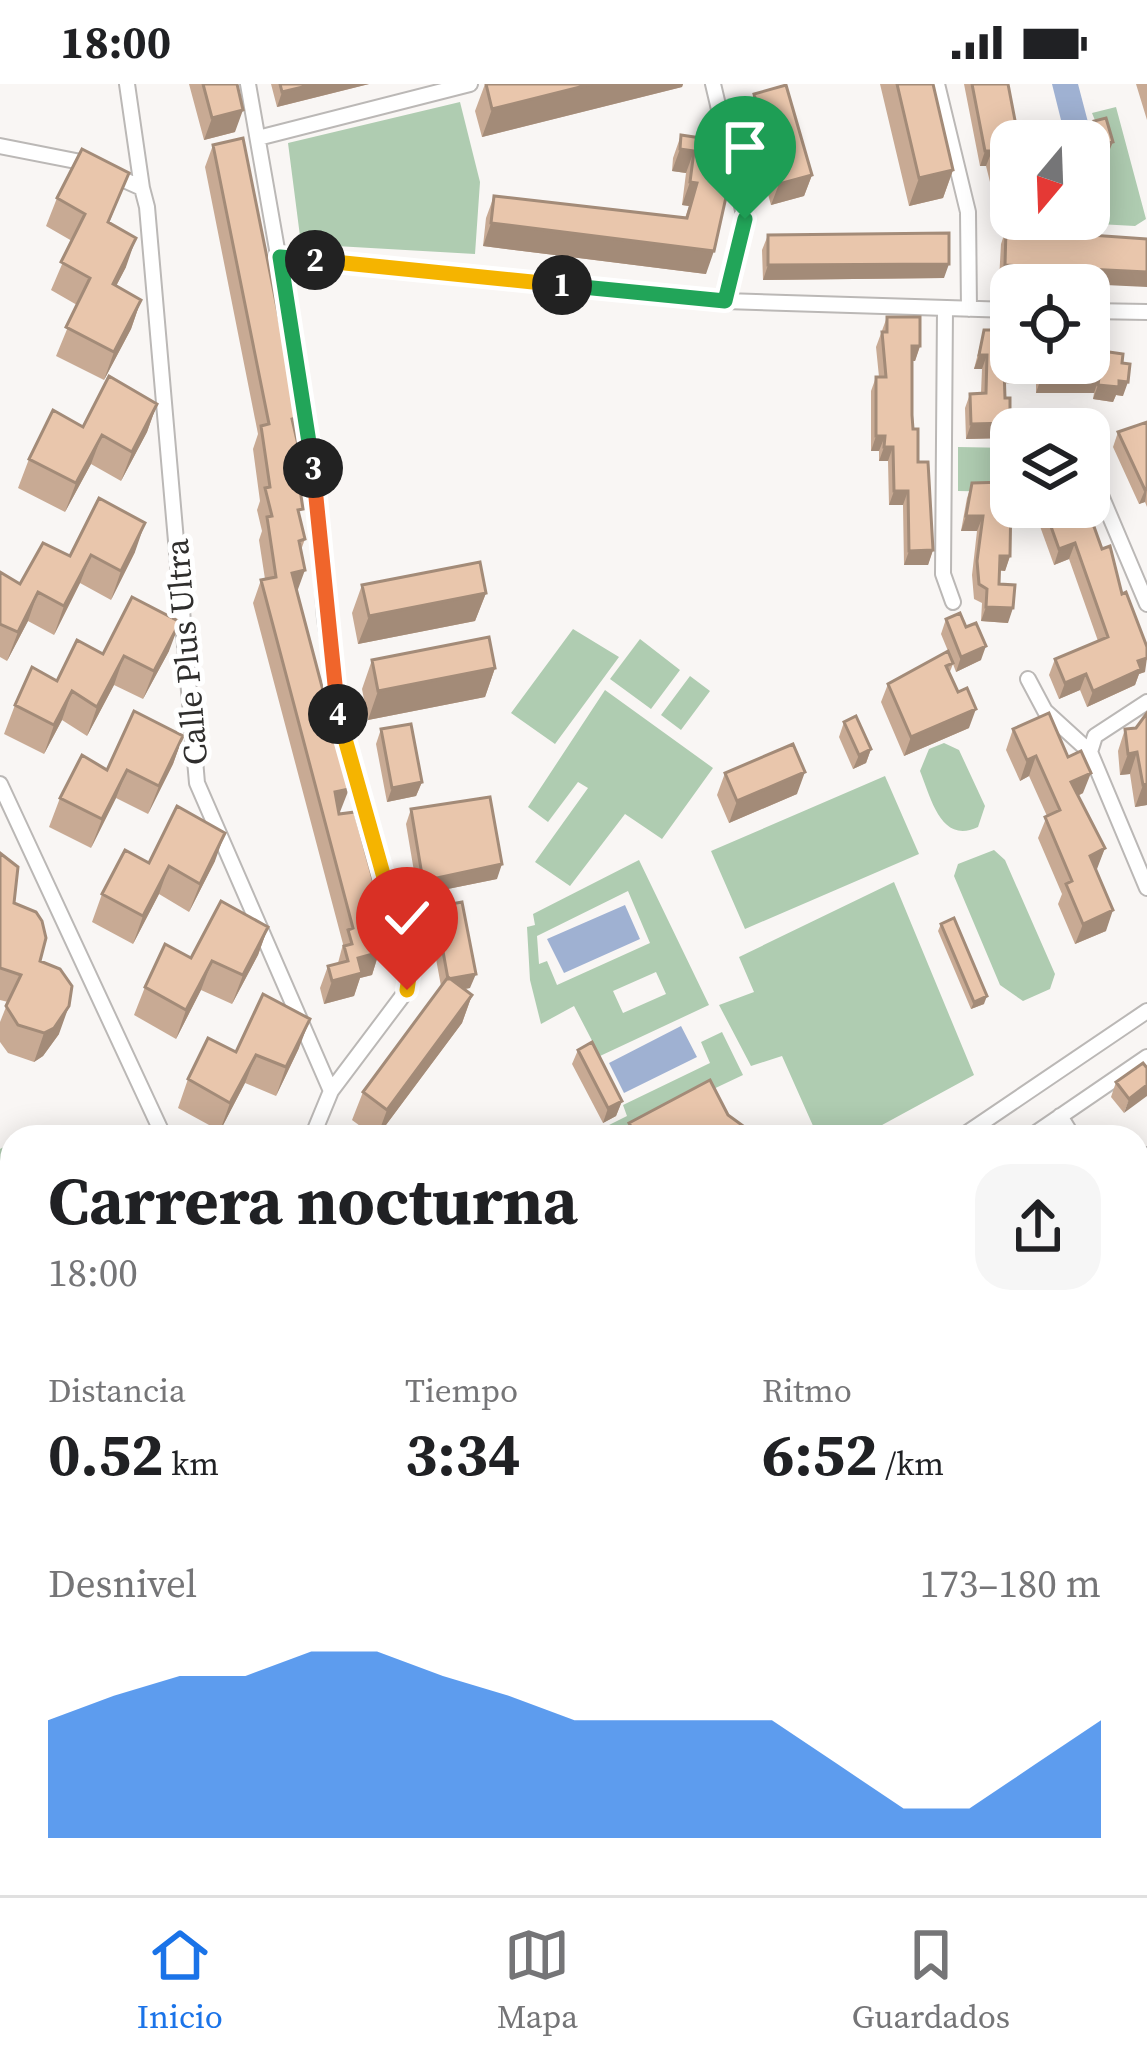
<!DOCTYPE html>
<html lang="es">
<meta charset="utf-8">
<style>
:root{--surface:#fff;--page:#f6f6f6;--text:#202124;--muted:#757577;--line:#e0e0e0;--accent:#1a73e8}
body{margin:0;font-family:"Source Serif 4",serif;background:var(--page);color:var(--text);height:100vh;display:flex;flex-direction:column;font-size:45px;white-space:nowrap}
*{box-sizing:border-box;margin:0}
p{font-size:39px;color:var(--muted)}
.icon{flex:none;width:66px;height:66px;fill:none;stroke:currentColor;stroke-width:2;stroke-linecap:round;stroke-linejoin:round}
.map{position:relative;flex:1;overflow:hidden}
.details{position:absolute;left:0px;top:1041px;width:1149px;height:771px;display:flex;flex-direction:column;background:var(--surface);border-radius:36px 36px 0 0;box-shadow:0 6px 30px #0003}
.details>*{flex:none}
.needle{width:78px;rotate:199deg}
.tools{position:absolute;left:990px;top:36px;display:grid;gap:24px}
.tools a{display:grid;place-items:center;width:120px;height:120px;border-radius:24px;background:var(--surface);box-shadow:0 6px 30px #0003;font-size:60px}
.pin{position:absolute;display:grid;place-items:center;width:102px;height:102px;color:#fff;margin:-123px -51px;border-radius:50% 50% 50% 0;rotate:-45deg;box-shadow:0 0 12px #0007}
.pin .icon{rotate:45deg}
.km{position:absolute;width:60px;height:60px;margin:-30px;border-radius:50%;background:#222;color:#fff;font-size:33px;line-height:60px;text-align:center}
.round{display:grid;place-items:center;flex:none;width:126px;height:126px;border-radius:36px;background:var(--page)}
.head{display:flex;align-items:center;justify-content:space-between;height:204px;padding:0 48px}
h1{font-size:66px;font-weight:700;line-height:90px}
.stats{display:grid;grid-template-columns:repeat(3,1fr);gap:18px;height:204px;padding:12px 48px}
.stats div{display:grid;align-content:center}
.stats b{font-size:60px;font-weight:700}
.stats small{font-size:33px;font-weight:400}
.stats p{font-size:33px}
.chart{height:336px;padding:24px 48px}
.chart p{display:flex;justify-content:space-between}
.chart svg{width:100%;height:216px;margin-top:12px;fill:var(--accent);opacity:.7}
.status{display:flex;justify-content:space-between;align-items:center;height:84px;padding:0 60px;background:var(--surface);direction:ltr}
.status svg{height:33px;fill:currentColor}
.tabs{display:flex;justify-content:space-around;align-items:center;height:168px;border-top:3px solid var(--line);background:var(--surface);font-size:33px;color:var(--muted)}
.tabs a{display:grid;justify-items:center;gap:6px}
.tabs .current{color:var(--accent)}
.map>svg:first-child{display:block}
</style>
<div class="status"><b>18:00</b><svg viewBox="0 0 49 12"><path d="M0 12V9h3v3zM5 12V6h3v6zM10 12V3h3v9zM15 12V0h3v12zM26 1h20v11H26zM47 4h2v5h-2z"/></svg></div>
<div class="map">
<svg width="1147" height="1811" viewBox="0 0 1147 1811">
<rect width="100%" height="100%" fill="#f9f6f4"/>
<!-- green -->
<path fill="#afccb1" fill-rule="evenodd" d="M460 18 480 98 475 170 301 160 288 59Z
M1116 23 1146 135 1135 142 1062 138 1089 135V77L1109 71 1092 29Z
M958 363 1011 364V408L958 407Z
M573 545 619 573 555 660 511 629Z
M640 555 680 586 651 625 610 595Z
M690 592 710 607 681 646 661 631Z
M605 606 713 684 662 755 625 730 570 802 535 778 588 704 578 698 548 738 528 723Z
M944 659 959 666 985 722 978 743C941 761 931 714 920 687L929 665Z
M885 692 919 770 745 845 711 767Z
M994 766 1005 776 1055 890 1050 905 1023 917 1000 901 954 792 958 780Z
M639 776 709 921 600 972 574 922 541 940 530 896 527 843 535 841 533 830ZM628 807 650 859 557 901 547 877 539 880 537 852ZM656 888 666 910 623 929 613 907Z
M894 798 974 991 860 1053H818L782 972 751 982 719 921 754 908 739 873Z
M722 948 743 991 612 1053 607 1042 627 1032 623 1021 710 979 701 958Z
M7 1061 12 1066V1249L0 1239V1065Z
M455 1800H620V1811H454Z"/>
<!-- water -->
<path fill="#9fb1d2" d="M1052 0H1078L1089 42 1064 48Z
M625 821 640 855 564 889 547 855Z
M681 942 697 973 624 1009 609 979Z"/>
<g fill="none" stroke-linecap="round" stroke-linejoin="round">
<!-- street casing -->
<g stroke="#bbb8b6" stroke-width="18">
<path id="street" d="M127 0 142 104
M248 0 312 365 325 534 339 632 410 887 407 906 331 1007 312 1053
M713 0 745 135 725 217
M937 0 968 128 969 225
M258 54 470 0
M0 62 91 80
M111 90 142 104 147 123 197 699 331 1007
M281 173 725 217 1011 226
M945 225 943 490 953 518
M1089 227 1147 228
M1089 383 1147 520
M1028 595 1045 627 1090 668
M1147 618 1095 652 1090 668 1147 804
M0 700 164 1053
M1060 1032 1073 1053
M961 1053 1147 927
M1030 1053 1147 973
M1137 1078 1147 1071
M1137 1152 1147 1166
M1137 1202 1147 1197
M1137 1426 1147 1422
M1137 1521 1147 1550
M194 1811 199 1800"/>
</g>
<!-- secondary casing -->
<g stroke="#bbb8b6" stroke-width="22">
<path id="secondary" d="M751 1800 753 1811"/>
</g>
<!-- highway casing -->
<g stroke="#d1d1d1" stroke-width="28">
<path id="highway" d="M0 1763 12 1774
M41 1800 54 1811
M0 1810 1 1811"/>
</g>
<!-- street -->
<use href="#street" stroke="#fff" stroke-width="14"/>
<!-- secondary -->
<use href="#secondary" stroke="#ecd7e1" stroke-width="18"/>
<!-- highway -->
<use href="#highway" stroke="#c0799a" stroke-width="24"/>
</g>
<!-- wall -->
<path fill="#c8aa94" d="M189 0H237L235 48 204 56Z
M271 0H369L277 23Z
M485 0H683L682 3 482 53 475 27Z
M880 0H933L953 86 943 114 909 122Z
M964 0H1008L1011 131H990V98L986 82H980Z
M1136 0H1147V36Z
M754 10 812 91 804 112 771 121 746 32Z
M1094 37 1107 72 1095 75 1089 51Z
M681 51 721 57 706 190 483 162 486 134 494 112 685 134 689 122 682 121 686 89 672 87 673 74Z
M213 61 299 333 295 345 296 375 300 435 305 455 301 466 297 508 340 728H339L384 852 372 891 360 894 354 912 324 920 320 904 328 882 338 879 343 860 253 519 261 496 265 495 259 456 262 447 257 426 260 417 253 365 258 350 205 83Z
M129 89 109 139 126 183 116 202 141 216 131 245 104 296 56 272 77 221 51 206 72 157 46 142 57 114Z
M1006 145 1147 155 999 196 1001 160Z
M768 151 944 194 763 196 762 166Z
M887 233 920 262 915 277H912V331L918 378 933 466 928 481H904L903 421H889L888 377H879V367H871V307L876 293H879L876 263Z
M984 246 1011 279 1099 276 1102 267 1122 279 1123 312 1116 311 1113 318 1093 315 1094 309H1036V300L1004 299 1005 354 966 355 965 324 970 310 981 309 982 285H974Z
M157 320 147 348 121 397 91 380 65 428 18 404 29 375 83 343Z
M1147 338V423L1145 418 1139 420 1113 363 1118 348Z
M972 399 1010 472 1005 487 999 486V500L1008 539 981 537 982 519 974 515 972 491 977 447H961L967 414Z
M1033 423H1087L1102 465 1122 510 1145 588 1139 590 1135 601 1087 623 1080 606 1059 615 1049 591 1055 575 1098 557 1069 475 1054 481Z
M135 468 111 516 80 499 54 551 28 537 7 577 0 573V488L20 500 70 472Z
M362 501 486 509 475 537 358 560 352 529Z
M946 535 981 576 956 588 953 580 949 590 969 644 904 672 881 618 888 600 948 567 941 550Z
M169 567 143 615 114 601 87 652 62 636 44 670 4 650 15 621 103 570Z
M372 576 495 584 485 613 368 636 362 605Z
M844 638 871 665 866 679 853 685 839 653Z
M1136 644 1147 721 1135 723 1130 690 1120 691 1118 667 1125 645Z
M381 645 422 698 416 712 387 718 376 660Z
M1013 645 1083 709 1078 712 1105 764 1096 785 1106 847 1075 860 1058 820 1062 810 1038 754 1047 732 1029 692 1020 697 1006 666Z
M183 652 173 680 148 730 116 714 91 764 49 743 60 714 107 686Z
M725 689 797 710 729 739 717 711Z
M411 725 497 795 418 811 406 740Z
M0 769 14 819 40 877 59 950 43 972 34 978 8 969 0 958V938L8 918 0 916Z
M215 777 189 828 159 810 133 860 92 838 102 810 149 779Z
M435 823 470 904 464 905 472 911 462 939 377 1053H375L352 1036 363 1008 441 902 429 837Z
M941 840 984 920 971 925 938 847Z
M268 843 258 871 232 920 201 906 176 955 134 931 145 903 191 874Z
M299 964 276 1012 245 999 220 1047 178 1024 188 995 236 968Z
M578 966 622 1017 616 1032 603 1039 572 980Z
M1143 979 1124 1029 1111 1013 1116 998Z
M728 1031 743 1053H623L629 1039Z
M1147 1077V1115L1137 1122V1084Z
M1147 1216V1247L1142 1229Z
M12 1302V1384L0 1376V1329Z
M12 1410V1534L8 1542 0 1537V1430Z
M1034 1800H1077L1078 1803 1147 1811H1038Z"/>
<!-- shaded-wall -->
<path fill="#a38b78" d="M315 0H369L277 23 282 8Z
M592 0H683L682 3 482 53 492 25Z
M243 26 235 48 204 56 212 34Z
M1113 58 1107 72 1095 75 1100 61Z
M680 65 694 67 686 89 672 87Z
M985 67H992L986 82H980Z
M953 86 943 114 909 122 919 94Z
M812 91 804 112 771 121 779 100Z
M690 98 697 99 689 122 682 121Z
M995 116H1011V131H990Z
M491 139 714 167 706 190 483 162Z
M136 154 126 183 102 229 113 200Z
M949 180 944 194 763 196 768 181Z
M1005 181 1147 188V203L999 196Z
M141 216 131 245 104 296 114 268Z
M912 262H920L915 277H907Z
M979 271H987L982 285H974Z
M1004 284 1042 286 1036 300 999 299Z
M1041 294H1099L1094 309H1036Z
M1119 297 1128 298 1123 312 1116 311 1113 318 1093 315 1098 301Z
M157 320 147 348 121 397 132 368Z
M1010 339 1005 354 966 355 971 340Z
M102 351 91 380 65 428 76 399Z
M876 352H885L879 367H871Z
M884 363H893L888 377H879Z
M1147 405 1145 418 1139 420 1145 406Z
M894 407H908L903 421H889Z
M966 432H983L977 447H961Z
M145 439 135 468 111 516 121 487Z
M1075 459 1069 475 1054 481 1059 465Z
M933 466 928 481H904L909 467Z
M91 471 80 499 54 551 64 522Z
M1000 472H1010L1005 487 995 486Z
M305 486 297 508 292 489Z
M38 508 28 537 7 577 18 548Z
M486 509 475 537 358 560 369 532Z
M986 523 1013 524 1008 539 981 537Z
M180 538 169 567 143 615 154 587Z
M986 562 981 576 956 588 961 573Z
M124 572 114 601 87 652 97 623Z
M1147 574 1145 588 1139 590 1135 601 1087 623 1093 607 1138 577Z
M495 584 485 613 368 636 378 607Z
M1086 590 1080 606 1059 615 1065 599Z
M72 607 62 636 44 670 54 641Z
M976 625 969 644 904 672 911 653Z
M183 652 173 680 148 730 159 702Z
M871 665 866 679 853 685 859 671Z
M1137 668 1130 690 1120 691 1128 670Z
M1036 672 1029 692 1020 697 1027 676Z
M127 686 116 714 91 764 102 735Z
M805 688 797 710 729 739 737 717Z
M1091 689 1083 709 1064 718 1071 698Z
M422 698 416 712 387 718 392 704Z
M1147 700V721L1135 723 1143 701Z
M349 705 340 728 327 730 335 708Z
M225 749 215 777 189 828 200 800Z
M1105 764 1097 785 1083 792 1090 772Z
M502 780 497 795 418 811 423 797Z
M169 782 159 810 133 860 143 832Z
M1113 826 1106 847 1075 860 1083 840Z
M268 843 258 871 232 920 243 891Z
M384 852 372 891 360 894 354 912 324 920 332 897 358 874 376 854Z
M212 877 201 906 176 955 186 926Z
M476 890 470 904 443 909 448 895Z
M472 911 462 939 377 1053 387 1026Z
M987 912 984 920 971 925 974 918Z
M69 922 59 950 43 972 34 978 44 949Z
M310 935 299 964 276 1012 286 983Z
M256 971 245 999 220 1047 230 1019Z
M1147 1001V1012L1124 1029 1129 1015Z
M622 1017 616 1032 603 1039 608 1024Z
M1147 1099V1115L1137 1122 1144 1101Z
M12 1200V1211L0 1244V1218Z
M1147 1750V1775L1137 1778V1754Z"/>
<!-- building -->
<path fill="#e9c6ac" stroke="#a38b78" stroke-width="3" d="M203 0H237L243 26 212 34Z
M280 0H315L282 8Z
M486 0H592L492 25Z
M897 0H933L953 86 919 94Z
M972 0H1008L1019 57H1011V116H995V84L992 67H985Z
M786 1 812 91 779 100 754 10Z
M1106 34 1113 58 1100 61 1094 37Z
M681 51 721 57 719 70 725 71 721 103 728 104 714 167 491 139 494 112 687 134 697 99 690 98 694 67 680 65Z
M243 54 299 333 292 335 299 365 294 366 303 425 298 426 305 455 299 457 305 486 292 489 349 705 335 708 339 730 355 728 384 836V852L376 854 380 868 358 874 362 889 332 897 328 882 348 877 344 862 352 860 348 846 353 844 261 496 276 493 267 433 272 432 265 404 270 403 261 342 269 340 213 61Z
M82 65 129 89 108 138 136 154 113 200 141 216 114 268 66 243 90 194 61 178 85 130 57 114Z
M1006 145 1147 155V188L1005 181Z
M949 149V180L768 181V151Z
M887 233H920V262H912V331L913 345H918V378H928L933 466 909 467 908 407H894L893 363H884L885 352H876V293H886L882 248H887Z
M984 246H1011V279H1089V275L1101 276 1102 267 1123 270 1122 279 1130 280 1128 298 1119 297V303L1098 301 1099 294H1041L1042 286 1004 284 1005 314H1010V339L971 340 970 310 986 309 987 271H979Z
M109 292 157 320 132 368 102 351 76 399 29 375 53 326 83 343Z
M1147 338V405L1145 406 1118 348Z
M1006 398V412H1011L1010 472H1000L999 500 1015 501 1013 524 986 523 987 505 979 500 977 477 983 432H966L972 399Z
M99 414 145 439 121 487 91 471 64 522 38 508 18 548 0 540V488L20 500 43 459 70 472Z
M1044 423H1087L1102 465 1110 462 1122 510 1126 508 1147 563V574L1138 577 1141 585 1093 607 1086 590 1065 599 1055 575 1108 553 1075 459 1059 465Z
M480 478 486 509 369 532 362 501Z
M132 513 180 538 154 587 124 572 97 623 72 607 54 641 15 621 32 583 57 597 77 556 103 570Z
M960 529 966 543 976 539 986 562 961 573 946 535Z
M489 553 495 584 378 607 372 576Z
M948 567 953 579 946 582 958 608 967 604 976 625 911 653 888 600Z
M134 627 183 652 159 702 127 686 102 735 60 714 82 671 107 686Z
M1049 629 1068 673 1081 667 1091 689 1071 698 1105 764 1090 772 1113 826 1083 840 1066 800 1072 797 1045 733 1060 726 1036 672 1027 676 1013 645Z
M1147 629V700L1143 701 1137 668 1128 670 1125 645 1136 644Z
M856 632 871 665 859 671 844 638Z
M411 640 422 698 392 704 381 645Z
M793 660 805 688 737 717 725 689Z
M490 713 502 780 423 797 411 725Z
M177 722 225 749 200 800 169 782 143 832 102 810 125 766 149 779Z
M0 769 18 783 14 819 36 828 42 837 46 854 40 877 60 885 72 902 69 922 54 944 44 949 18 941 6 922 21 891 0 884Z
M221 817 268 843 243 891 212 877 186 926 145 903 165 860 191 874Z
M462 818 476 890 448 895 435 823Z
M954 834 987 912 974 918 941 840Z
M448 893 472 911 387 1026 363 1008Z
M263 910 310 935 286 983 256 971 230 1019 188 995 208 954 236 968Z
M592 958 622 1017 608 1024 578 966Z
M1143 979 1147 984V1001L1129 1015 1116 998Z
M710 996 728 1031 746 1044 743 1053H637L629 1039Z
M1147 1077V1099L1144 1101 1137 1092V1084Z
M0 1173 12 1181V1200L0 1218Z
M12 1410V1473L0 1465V1430Z
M1147 1695V1750L1137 1754V1699Z
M1147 1779V1811H1058L1054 1800H1077L1078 1803 1088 1800H1137V1783Z"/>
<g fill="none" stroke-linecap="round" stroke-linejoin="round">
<!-- split-1 casing -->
<g stroke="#fff" stroke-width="24">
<path id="split-1" d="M562 201 725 217 745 135"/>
</g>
<!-- split-2 casing -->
<g stroke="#fff" stroke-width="24">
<path id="split-2" d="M315 176 562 201"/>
</g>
<!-- split-3 casing -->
<g stroke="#fff" stroke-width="24">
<path id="split-3" d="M313 384 280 173 315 176"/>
</g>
<!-- split-4 casing -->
<g stroke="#fff" stroke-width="24">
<path id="split-4" d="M313 384 338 630"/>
</g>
<!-- split-5 casing -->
<g stroke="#fff" stroke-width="24">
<path id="split-5" d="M338 630 410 886 407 906"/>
</g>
<!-- split-1 -->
<use href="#split-1" stroke="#22a559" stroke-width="15"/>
<!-- split-2 -->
<use href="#split-2" stroke="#f5b400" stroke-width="15"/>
<!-- split-3 -->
<use href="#split-3" stroke="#22a559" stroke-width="15"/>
<!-- split-4 -->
<use href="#split-4" stroke="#f0652b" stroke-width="15"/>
<!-- split-5 -->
<use href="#split-5" stroke="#f5b400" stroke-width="15"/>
</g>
<g text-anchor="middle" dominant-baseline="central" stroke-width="10" stroke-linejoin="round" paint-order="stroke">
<!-- street labels -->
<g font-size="33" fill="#2f2e2d" stroke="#fff">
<text transform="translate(186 568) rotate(-95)">Calle Plus Ultra</text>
</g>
</g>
</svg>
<div class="tools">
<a><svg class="needle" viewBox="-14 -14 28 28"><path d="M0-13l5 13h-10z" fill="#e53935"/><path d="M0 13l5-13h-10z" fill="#757577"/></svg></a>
<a><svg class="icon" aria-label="locate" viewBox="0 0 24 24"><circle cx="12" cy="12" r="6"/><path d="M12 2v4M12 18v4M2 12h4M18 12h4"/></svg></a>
<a><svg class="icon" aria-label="layers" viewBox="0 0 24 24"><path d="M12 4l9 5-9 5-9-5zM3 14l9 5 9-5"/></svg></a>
</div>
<div class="pin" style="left:745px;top:135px;background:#1e9e55"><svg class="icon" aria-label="arrive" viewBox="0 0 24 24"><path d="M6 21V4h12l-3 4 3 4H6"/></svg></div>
<div class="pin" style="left:407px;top:906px;background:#d93025"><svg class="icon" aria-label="check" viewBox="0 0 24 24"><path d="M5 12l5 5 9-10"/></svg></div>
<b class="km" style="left:562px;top:201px">1</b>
<b class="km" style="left:315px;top:176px">2</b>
<b class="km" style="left:313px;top:384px">3</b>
<b class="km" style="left:338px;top:630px">4</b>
<section class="details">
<div class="head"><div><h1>Carrera nocturna</h1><p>18:00</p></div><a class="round"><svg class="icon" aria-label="share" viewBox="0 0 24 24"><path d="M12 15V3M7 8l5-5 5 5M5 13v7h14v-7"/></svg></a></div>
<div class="stats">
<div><p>Distancia</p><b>0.52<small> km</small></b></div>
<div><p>Tiempo</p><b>3:34</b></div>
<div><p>Ritmo</p><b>6:52<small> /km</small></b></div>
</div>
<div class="chart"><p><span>Desnivel</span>173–180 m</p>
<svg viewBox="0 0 160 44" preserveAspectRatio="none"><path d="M0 44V20L10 15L20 11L30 11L40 6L50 6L60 11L70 15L80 20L90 20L100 20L110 20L120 29L130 38L140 38L150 29L160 20V44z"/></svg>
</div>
</section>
</div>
<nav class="tabs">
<a class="current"><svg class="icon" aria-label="home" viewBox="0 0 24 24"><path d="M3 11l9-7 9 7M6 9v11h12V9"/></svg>Inicio</a>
<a><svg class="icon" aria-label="map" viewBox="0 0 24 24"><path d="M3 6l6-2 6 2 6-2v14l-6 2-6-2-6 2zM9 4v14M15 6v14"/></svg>Mapa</a>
<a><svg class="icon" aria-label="saved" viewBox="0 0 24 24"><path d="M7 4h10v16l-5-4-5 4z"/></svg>Guardados</a>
</nav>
